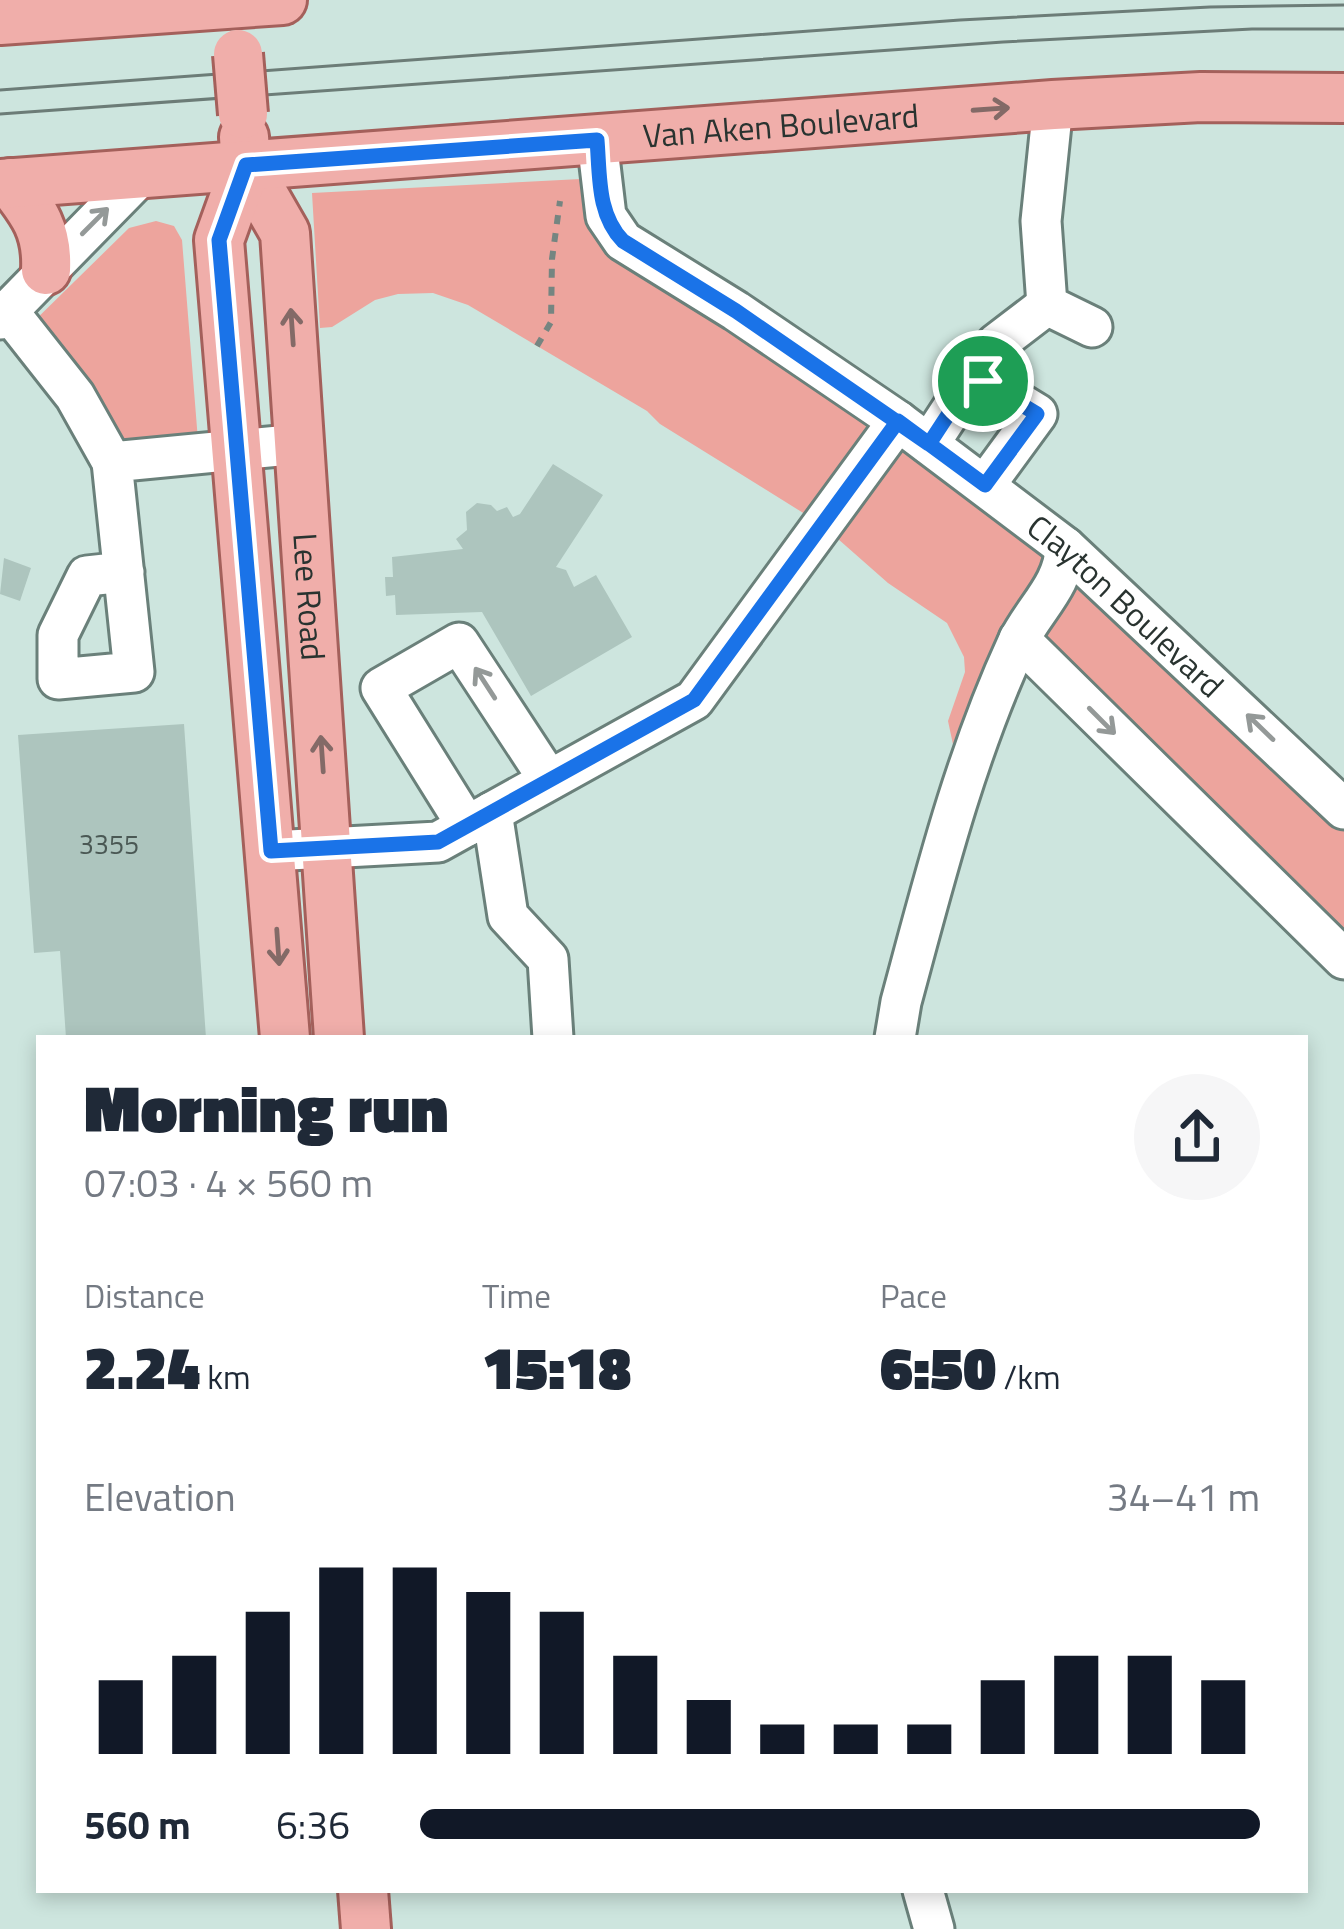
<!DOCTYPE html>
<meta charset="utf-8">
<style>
:root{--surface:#fff;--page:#f6f6f7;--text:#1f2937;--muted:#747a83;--accent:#111827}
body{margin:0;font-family:"Titillium Web",sans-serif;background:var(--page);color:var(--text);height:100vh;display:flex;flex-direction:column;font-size:45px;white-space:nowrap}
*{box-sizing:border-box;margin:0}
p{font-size:39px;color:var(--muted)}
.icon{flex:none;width:66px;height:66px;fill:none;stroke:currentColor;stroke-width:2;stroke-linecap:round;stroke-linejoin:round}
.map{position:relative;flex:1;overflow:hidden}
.sheet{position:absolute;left:36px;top:1035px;width:1272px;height:858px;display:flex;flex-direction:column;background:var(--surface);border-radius:0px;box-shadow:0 6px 18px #0003}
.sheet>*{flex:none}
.pin{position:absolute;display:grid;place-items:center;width:102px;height:102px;color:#fff;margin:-51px;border:6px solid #fff;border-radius:50%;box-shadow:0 3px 12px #0007}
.round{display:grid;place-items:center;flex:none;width:126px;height:126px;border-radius:63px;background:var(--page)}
.overview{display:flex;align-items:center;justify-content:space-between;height:204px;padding:0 48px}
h1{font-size:66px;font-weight:800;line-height:90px}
.figures{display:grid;grid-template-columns:repeat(3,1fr);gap:18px;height:204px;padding:12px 48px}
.figures div{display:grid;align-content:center}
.figures b{font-size:60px;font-weight:800}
.figures small{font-size:33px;font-weight:400}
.figures p{font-size:33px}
.chart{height:336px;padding:24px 48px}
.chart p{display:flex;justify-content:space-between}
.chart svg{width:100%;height:216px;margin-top:12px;stroke:var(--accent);stroke-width:6}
ul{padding:0 48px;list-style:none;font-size:39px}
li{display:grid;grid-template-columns:192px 144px 1fr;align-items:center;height:90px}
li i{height:30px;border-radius:15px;background:var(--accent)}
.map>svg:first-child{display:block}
</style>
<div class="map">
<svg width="1344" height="1929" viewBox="0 0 1344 1929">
<rect width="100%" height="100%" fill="#cde5de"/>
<!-- grass -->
<path fill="#eda49d" d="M600 178 602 202 898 421 1344 809V959L1020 639 961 782 948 721 965 672 964 657 947 623 888 583 821 524 660 424 647 411 468 305 433 293 398 294 375 300 332 327 320 328 312 193Z
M156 221 174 226 182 240 199 453 112 462 23 332 129 228Z"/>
<!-- building -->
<path fill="#adc5be" d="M553 464 603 495 556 567 566 570 574 587 596 575 632 637 531 696 482 612 396 615 395 595 386 596 385 577H393L392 557 463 549 456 539 467 530 466 512 477 503 491 505 497 511 507 507 513 517 520 514Z
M4 558 31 568 20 601 0 594Z
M184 724 206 1038H66L60 951 34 953 18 735Z"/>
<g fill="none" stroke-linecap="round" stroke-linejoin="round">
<!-- minor casing -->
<g stroke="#6a807a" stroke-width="45">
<g id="minor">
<path d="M1053 105 1041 221 1047 305 1092 327"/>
<path id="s1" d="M597 140 606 216 623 241 736 311 898 421 1065 547 1344 809"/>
<path d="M8 311 75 396 112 462"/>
<path d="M0 319 143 173"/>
<path d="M929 444 961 395 983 381"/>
<path d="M985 485 1037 414 983 381 996 344 1047 305"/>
<path d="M124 572 87 576 58 635V679L134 672 112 462 300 444"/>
<path d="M1019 639 1344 959"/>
<path d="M492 812 508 916 548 959 553 1038"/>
<path d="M467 826 381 688 459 643 549 780"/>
<path d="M271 851 438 842 694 700 898 421"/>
<path d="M895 1038 901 1002C934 880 964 759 1017 644 1032 611 1065 585 1065 547"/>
<path d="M923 1890 934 1929"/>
</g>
</g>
<!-- major casing -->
<g stroke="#a4605b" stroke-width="54">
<g id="major">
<path d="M0 20 282 0"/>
<path id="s2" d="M244 137 246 165 285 233 339 1038"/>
<path d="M246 165 219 240 285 1038"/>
<path d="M11 183C34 212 48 231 46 270"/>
<path id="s3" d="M0 184 1053 105 1201 97 1344 98"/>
<path d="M363 1890 366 1929"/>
</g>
</g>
<!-- path -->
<path stroke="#758581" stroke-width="6" stroke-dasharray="9 9" stroke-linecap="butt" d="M537 346 551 322 552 259 560 201"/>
<!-- minor -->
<use href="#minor" stroke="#fff" stroke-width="39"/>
<!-- major -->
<use href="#major" stroke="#f0aeaa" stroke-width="48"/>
<!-- tram -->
<path stroke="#6c7c77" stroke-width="3" d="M0 90 960 20 1210 7 1344 5
M0 114 1003 42 1252 29H1344"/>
<!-- major-bridge casing -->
<g stroke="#a4605b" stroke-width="54" stroke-linecap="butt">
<path id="major-bridge" d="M238 54 243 114"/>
</g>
<!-- major-bridge -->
<use href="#major-bridge" stroke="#f0aeaa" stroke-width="48"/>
</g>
<!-- one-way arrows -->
<defs><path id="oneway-shaft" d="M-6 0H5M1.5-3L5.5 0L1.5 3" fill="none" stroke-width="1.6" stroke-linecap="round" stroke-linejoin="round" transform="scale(3)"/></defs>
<g stroke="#836a67">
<use href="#oneway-shaft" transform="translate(991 109) rotate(-4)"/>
<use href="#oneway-shaft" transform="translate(292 327) rotate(-94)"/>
<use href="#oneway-shaft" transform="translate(322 754) rotate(-94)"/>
<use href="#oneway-shaft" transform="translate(278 947) rotate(86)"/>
</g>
<g stroke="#949998">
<use href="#oneway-shaft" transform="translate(95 221) rotate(-45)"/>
<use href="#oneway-shaft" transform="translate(485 683) rotate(-123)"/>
<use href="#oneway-shaft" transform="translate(1102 721) rotate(45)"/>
<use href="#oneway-shaft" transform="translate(1260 727) rotate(-136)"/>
</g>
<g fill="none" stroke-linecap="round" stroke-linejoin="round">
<!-- route casing -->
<g stroke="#fff" stroke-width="24">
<path id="route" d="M983 381 961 395 929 444 736 311 623 241C597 214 600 176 597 140L246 165 219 240 271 851 438 842 694 700 898 421 985 485 1037 414 983 381"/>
</g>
<!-- route -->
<use href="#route" stroke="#1a73e8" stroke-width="15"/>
</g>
<g text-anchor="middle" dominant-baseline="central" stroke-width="9" stroke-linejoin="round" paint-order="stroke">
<!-- number labels -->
<g font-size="27" fill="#4a5854">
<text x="109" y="843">3355</text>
</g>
<!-- street labels -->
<g font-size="33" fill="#293330" stroke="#cde5de">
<text stroke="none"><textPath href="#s3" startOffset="783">Van Aken Boulevard</textPath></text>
<text stroke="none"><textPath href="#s2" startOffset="471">Lee Road</textPath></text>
<text stroke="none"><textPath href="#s1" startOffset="729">Clayton Boulevard</textPath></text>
</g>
</g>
</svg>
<div class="pin" style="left:983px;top:381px;background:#1e9e55"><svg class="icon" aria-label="arrive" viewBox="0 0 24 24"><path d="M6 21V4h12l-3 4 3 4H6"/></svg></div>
<section class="sheet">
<div class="overview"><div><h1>Morning run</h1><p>07:03 · 4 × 560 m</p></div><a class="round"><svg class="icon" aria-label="share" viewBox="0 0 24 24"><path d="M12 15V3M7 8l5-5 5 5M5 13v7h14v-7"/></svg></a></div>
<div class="figures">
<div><p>Distance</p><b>2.24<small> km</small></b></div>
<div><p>Time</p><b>15:18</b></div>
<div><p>Pace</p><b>6:50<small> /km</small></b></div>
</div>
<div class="chart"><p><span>Elevation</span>34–41 m</p>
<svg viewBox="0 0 160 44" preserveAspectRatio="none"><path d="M5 44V29M15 44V24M25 44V15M35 44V6M45 44V6M55 44V11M65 44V15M75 44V24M85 44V33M95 44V38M105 44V38M115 44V38M125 44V29M135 44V24M145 44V24M155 44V29"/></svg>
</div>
<ul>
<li><b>560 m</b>6:36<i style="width:100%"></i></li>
</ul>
</section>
</div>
